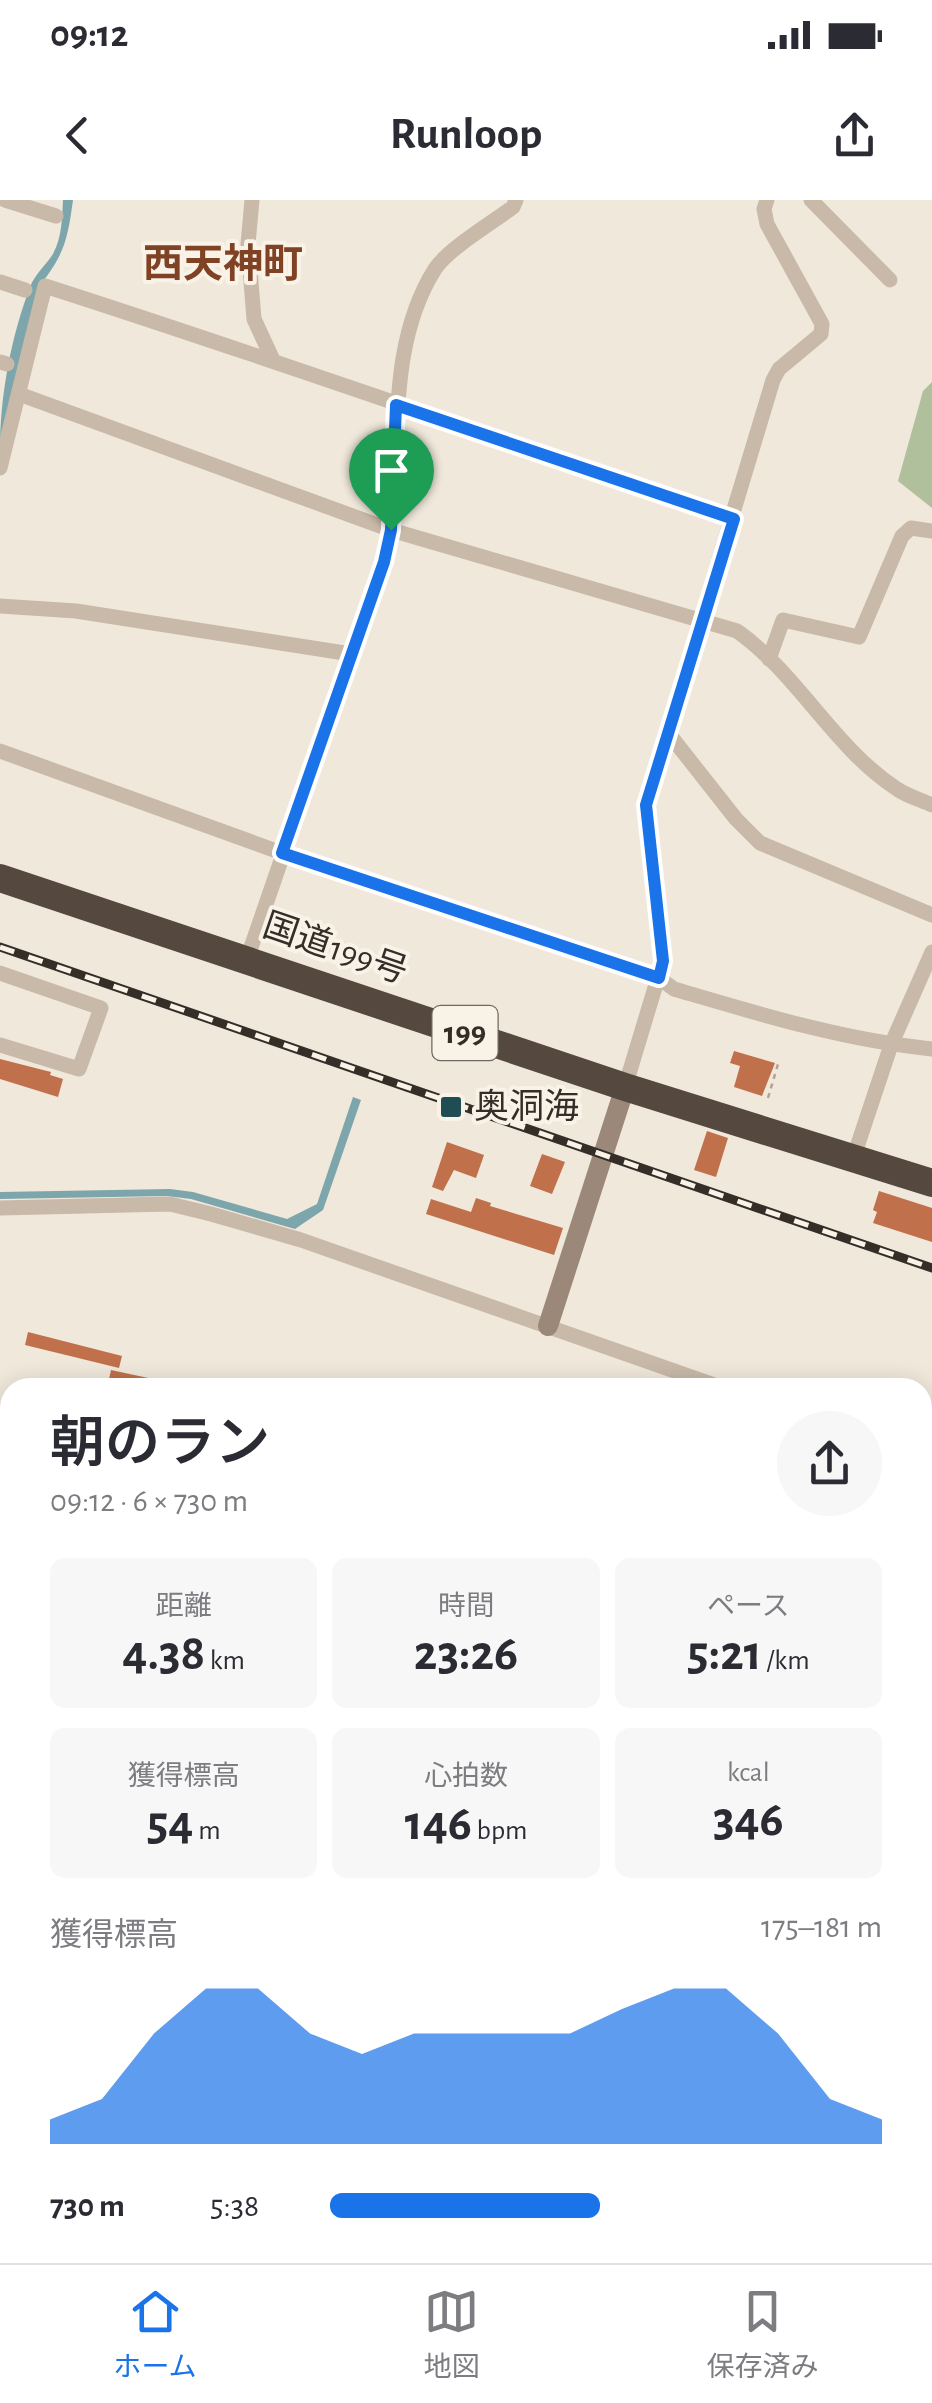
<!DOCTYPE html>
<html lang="ja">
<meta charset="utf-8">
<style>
:root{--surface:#fff;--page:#f7f7f7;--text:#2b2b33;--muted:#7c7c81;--line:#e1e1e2;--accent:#1a73e8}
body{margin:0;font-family:"Alegreya Sans","Noto Sans JP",sans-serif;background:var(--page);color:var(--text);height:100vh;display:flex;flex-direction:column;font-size:38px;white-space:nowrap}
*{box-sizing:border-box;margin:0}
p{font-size:32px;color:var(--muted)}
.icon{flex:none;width:55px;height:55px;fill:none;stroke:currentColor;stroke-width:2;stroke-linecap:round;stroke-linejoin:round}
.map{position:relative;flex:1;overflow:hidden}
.panel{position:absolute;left:0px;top:1178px;width:932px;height:888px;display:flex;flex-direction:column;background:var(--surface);border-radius:30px 30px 0 0;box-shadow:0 5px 25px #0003}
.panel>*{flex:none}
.pin{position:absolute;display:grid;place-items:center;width:85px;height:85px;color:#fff;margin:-102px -42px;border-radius:50% 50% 50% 0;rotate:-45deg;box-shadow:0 0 10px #0007}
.pin .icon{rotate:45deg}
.round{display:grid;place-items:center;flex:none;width:105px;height:105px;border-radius:52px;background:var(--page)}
.overview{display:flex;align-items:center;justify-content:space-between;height:170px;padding:0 50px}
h1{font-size:55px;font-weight:600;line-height:75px}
.figures{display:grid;grid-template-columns:repeat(3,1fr);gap:15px;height:170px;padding:10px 50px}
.figures div{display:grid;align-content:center;border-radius:15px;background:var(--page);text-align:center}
.figures b{font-size:50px;font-weight:600}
.figures small{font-size:28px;font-weight:400}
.figures p{font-size:28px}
.chart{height:280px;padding:20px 50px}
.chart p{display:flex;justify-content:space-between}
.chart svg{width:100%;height:180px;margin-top:10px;fill:var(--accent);opacity:.7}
ul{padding:0 50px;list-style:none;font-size:32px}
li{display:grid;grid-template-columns:160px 120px 1fr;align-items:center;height:75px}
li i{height:25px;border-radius:12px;background:var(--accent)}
.status{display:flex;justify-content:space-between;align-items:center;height:70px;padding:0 50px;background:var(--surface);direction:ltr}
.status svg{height:28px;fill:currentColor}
header{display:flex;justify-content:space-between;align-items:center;height:130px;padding:0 50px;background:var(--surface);font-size:45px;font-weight:600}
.dock{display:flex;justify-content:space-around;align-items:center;height:140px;border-top:2px solid var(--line);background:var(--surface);font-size:28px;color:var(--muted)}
.dock a{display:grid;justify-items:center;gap:5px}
.dock .current{color:var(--accent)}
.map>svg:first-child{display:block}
</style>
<div class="status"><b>09:12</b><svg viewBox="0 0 49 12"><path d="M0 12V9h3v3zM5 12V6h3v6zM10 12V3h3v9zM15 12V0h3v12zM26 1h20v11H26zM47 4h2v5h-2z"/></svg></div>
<header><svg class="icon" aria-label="back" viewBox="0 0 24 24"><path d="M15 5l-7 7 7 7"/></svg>Runloop<svg class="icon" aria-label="share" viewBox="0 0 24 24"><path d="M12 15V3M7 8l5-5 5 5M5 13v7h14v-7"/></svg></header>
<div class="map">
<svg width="932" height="2063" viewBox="0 0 932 2063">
<rect width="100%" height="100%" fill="#f0e8db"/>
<!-- green -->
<path fill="#b0bf9c" d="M932 182V308L898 281 923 191Z"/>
<!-- water -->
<path fill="#7ca6ac" d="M63 0H73C68 35 66 51 44 80L0 250C0 196 11 137 30 87 35 74 46 65 53 54 62 37 62 19 63 0Z
M353 897 361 900 323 1010 295 1029 191 999 167 996 0 999V992L170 989 193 992 287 1019 317 1004Z
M0 1347 10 1350V1673L0 1670Z
M923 1574 932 1577V1877L922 1875Z"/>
<!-- building -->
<path fill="#c0704a" d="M734 851 775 863 762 896 734 887 740 866 730 863Z
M0 859 51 872 50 875 63 879 58 897 0 879Z
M707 931 728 938 716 977 694 970Z
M447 942 484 955 476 978 454 970 443 991 432 987Z
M542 954 565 962 552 994 530 986Z
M879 991 932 1008V1042L873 1023 877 1012 873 1010Z
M476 998 491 1003 490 1006 563 1028 554 1055 426 1014 431 999 471 1012Z
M28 1132 122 1156 119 1168 25 1145Z
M111 1170 167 1182V1188H107Z"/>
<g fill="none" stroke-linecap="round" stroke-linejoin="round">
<!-- path -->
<path stroke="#b4a392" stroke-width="2.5" stroke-dasharray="5 5" stroke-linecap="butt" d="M768 898 778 864"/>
<!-- street -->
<path stroke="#c8b9a8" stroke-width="15" d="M5 0 56 16
M252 0 248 44 254 119 272 158
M811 0 890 80
M0 82 25 90
M0 162 7 164
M19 194 391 330 737 431C798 474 834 548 897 589 907 596 921 600 932 605
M0 268 45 86C276 160 504 241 733 319
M0 406 76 411 351 454
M769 459 783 420 859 437 902 336 911 328 932 331
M669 534 736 619 760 643 932 715
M0 551 282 653 659 778 674 789C759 814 843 840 932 849
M247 759 384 362C405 268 381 154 435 69 449 48 492 23 513 7L516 0
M0 773 101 808 79 869 0 845
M625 887 663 761 645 605 773 180 779 169 821 134 822 124 767 24 764 9 767 0
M853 959 891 845 932 752
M0 1008 170 1004 211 1014 301 1040 723 1188
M922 1258 932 1261
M767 2063 771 2055"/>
<!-- secondary -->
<path stroke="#9b8879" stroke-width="20" d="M548 1126 625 887
M0 1738 10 1740
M922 1991 932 1998"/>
<!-- highway -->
<path stroke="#55483f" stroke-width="28" d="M0 678 625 887 932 983"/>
<!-- rail casing -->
<g stroke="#352d28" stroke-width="9">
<path id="rail" d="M0 747 932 1068"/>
</g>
<!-- rail -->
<use href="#rail" stroke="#f8f2e7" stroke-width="5" stroke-dasharray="15" stroke-linecap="butt"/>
</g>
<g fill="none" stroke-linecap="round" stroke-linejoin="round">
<!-- route casing -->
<g stroke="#fff" stroke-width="20">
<path id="route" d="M396 205 734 319 646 605 663 761 659 778 282 653 384 362 391 330Z"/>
</g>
<!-- route -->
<use href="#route" stroke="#1a73e8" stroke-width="12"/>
</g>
<!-- markers -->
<rect fill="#1f4d54" stroke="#f8f2e7" stroke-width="4" x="439" y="895" width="24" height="24" rx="5"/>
<g text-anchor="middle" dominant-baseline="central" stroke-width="8" stroke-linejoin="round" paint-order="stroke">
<!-- shield labels -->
<rect fill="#f8f2e7" stroke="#706861" stroke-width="2.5" x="432.5" y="806" width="65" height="54" rx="8"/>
<g font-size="32" font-weight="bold" fill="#352d28">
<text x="465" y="833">199</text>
</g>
<!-- street labels -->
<g font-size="35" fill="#352d28" stroke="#f8f2e7">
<text transform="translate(335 749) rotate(19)">国道199号</text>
</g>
<!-- poi labels -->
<g font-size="35" fill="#352d28" stroke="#f8f2e7" text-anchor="start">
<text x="474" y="907">奥洞海</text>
</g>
<!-- quarter labels -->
<g font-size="40" font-weight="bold" fill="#804225" stroke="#f8f2e7">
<text x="223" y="65">西天神町</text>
</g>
</g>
</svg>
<div class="pin" style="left:391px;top:330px;background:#1e9e55"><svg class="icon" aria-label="arrive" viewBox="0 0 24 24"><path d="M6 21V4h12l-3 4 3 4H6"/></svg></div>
<section class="panel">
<div class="overview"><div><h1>朝のラン</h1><p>09:12 · 6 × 730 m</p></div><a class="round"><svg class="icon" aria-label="share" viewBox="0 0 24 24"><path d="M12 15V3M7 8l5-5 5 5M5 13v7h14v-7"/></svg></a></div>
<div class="figures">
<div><p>距離</p><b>4.38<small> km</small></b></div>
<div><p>時間</p><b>23:26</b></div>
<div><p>ペース</p><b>5:21<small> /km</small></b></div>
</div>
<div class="figures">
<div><p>獲得標高</p><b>54<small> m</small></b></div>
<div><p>心拍数</p><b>146<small> bpm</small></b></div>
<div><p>kcal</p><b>346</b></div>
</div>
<div class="chart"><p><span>獲得標高</span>175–181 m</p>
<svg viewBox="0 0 160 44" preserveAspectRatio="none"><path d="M0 44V38L10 33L20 17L30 6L40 6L50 17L60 22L70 17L80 17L90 17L100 17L110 11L120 6L130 6L140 17L150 33L160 38V44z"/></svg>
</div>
<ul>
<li><b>730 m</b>5:38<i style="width:49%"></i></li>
</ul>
</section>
</div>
<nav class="dock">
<a class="current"><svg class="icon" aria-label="home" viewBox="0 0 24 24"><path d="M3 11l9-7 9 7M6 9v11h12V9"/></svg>ホーム</a>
<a><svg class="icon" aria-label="map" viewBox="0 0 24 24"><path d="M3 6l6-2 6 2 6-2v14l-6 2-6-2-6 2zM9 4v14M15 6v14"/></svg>地図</a>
<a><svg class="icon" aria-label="saved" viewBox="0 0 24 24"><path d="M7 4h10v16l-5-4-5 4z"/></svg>保存済み</a>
</nav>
